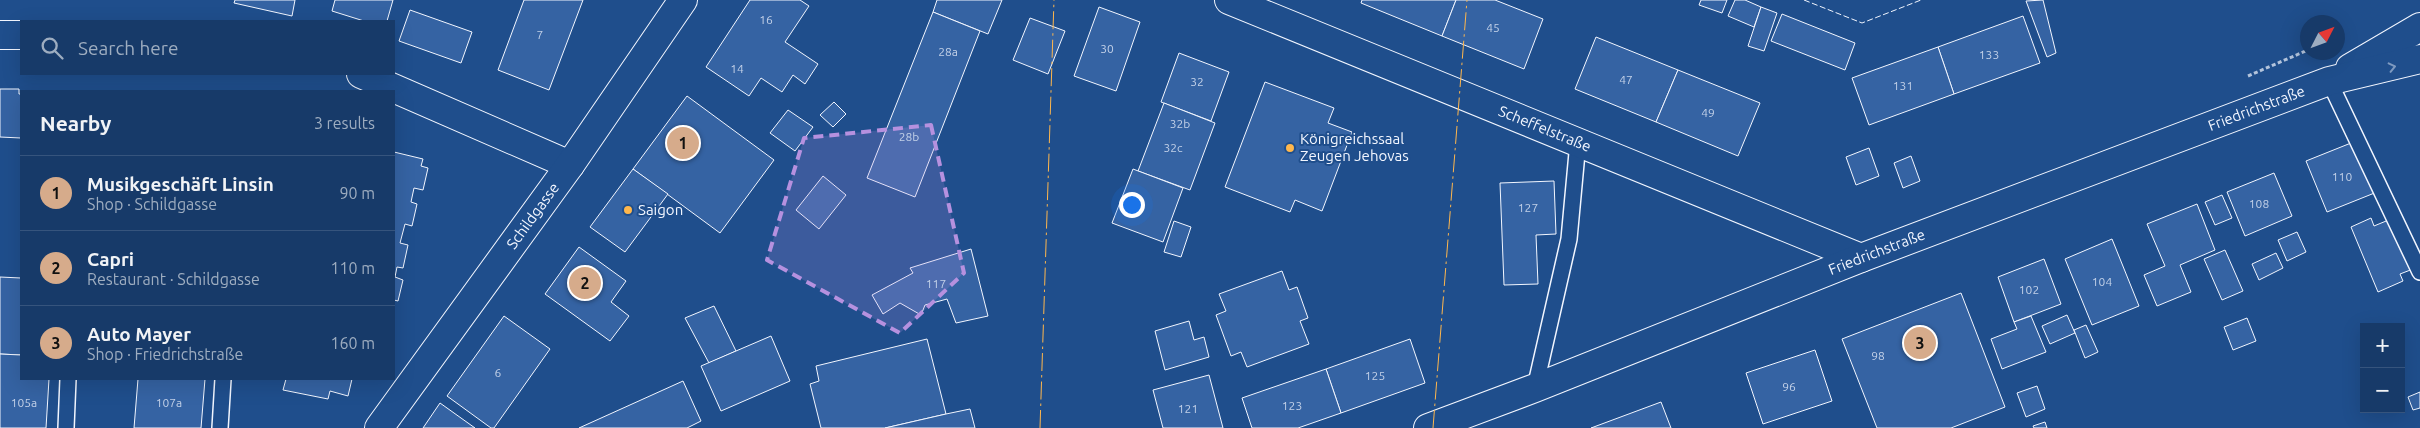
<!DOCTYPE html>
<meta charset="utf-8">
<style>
:root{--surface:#173a69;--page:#244571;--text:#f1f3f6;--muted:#9eadc0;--line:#36547d;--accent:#d6ab8b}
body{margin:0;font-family:Ubuntu,sans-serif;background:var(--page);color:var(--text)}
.controls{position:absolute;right:15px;bottom:15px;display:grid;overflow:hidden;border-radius:0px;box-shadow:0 5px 20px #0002}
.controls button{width:45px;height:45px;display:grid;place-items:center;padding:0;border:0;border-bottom:1px solid var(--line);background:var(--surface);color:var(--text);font:25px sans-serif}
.compass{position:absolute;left:2300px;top:15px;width:45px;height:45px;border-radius:50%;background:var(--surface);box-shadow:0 5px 20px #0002;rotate:48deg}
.you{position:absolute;left:1131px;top:204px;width:18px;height:18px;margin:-12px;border:4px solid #fff;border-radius:50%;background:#1a73e8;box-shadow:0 0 0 8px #1a73e833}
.badge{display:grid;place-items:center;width:32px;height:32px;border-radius:50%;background:var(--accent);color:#111;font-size:16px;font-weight:700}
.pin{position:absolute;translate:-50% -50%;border:2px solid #fff;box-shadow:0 1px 5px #0006}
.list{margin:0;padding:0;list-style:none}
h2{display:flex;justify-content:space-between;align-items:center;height:65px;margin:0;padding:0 20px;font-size:21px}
h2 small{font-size:16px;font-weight:400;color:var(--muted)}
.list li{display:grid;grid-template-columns:32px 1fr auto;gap:15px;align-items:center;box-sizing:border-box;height:75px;padding:0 20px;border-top:1px solid var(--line)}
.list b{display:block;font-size:19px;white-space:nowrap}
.list p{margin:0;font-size:16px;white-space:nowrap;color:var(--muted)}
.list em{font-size:16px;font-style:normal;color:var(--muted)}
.icon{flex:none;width:28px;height:28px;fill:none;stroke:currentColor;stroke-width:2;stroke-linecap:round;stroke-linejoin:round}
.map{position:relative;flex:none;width:2420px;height:428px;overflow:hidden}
.search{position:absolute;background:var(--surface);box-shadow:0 5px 20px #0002;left:20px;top:20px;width:375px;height:55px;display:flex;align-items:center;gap:12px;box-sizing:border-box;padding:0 18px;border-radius:0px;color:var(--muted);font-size:19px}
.panel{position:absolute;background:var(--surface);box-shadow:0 5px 20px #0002;left:20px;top:90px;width:375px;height:290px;border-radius:0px}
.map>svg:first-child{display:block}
</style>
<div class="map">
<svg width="2420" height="428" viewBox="0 0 2420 428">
<rect width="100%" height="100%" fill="#1f4e8c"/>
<g fill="#3563a3" stroke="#f2f6ff">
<polygon points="235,0 295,0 292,16 234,3"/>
<polygon points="335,0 393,0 387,21 364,21 332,11"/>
<polygon points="524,0 583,0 549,90 498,70"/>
<polygon points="750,0 800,0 809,6 785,42 818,64 805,84 793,75 782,92 761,78 749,96 706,67"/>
<polygon points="937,0 1002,0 988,34 933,12"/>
<polygon points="1362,0 1456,0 1442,36 1361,3"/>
<polygon points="1456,0 1495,0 1543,19 1524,69 1442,36"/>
<polygon points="1701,0 1727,0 1722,13 1699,5"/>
<polygon points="1735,0 1745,0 1761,7 1754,27 1728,16"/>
<polygon points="2043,0 2056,53 2047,57 2026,1"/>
<polygon points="1099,7 1140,22 1116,91 1074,76"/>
<polygon points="1761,7 1777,13 1764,51 1748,46"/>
<polygon points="410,10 472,32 461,63 399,41"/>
<polygon points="933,12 980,31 915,197 867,178"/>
<polygon points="1782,14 1855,43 1845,70 1771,41"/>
<polygon points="2023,16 2040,63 1954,94 1938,47"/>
<polygon points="1030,18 1065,31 1048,74 1013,60"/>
<polygon points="1596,37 1678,70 1656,122 1575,89"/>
<polygon points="1938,47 1954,94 1869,125 1852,78"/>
<polygon points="1179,53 1229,72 1211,121 1161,102"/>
<polygon points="1678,70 1760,103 1738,156 1656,122"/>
<polygon points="1265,82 1334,108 1328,123 1352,132 1322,211 1295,200 1290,212 1225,187"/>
<polygon points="0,89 19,89 19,94 21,94 21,138 0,137"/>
<polygon points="687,96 774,160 720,233 633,169"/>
<polygon points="834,102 846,114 833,127 820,115"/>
<polygon points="1164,103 1215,123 1190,190 1138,171"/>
<polygon points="788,110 813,127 795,151 770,133"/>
<polygon points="2356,141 2377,192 2327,212 2306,161"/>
<polygon points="1869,148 1879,176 1856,185 1846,157"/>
<polygon points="394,152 423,159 421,166 428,168 423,190 414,188 411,202 417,204 412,226 405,224 400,243 408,245 403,268 397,267 395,277 403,280 398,301 394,300"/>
<polygon points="1911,156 1920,181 1903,188 1894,163"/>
<polygon points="633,169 668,194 625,252 590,227"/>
<polygon points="1133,169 1183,188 1163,242 1112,223"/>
<polygon points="2274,173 2292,216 2245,236 2227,192"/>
<polygon points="823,176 846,195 819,229 796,210"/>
<polygon points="1554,181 1556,234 1536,235 1538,284 1504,285 1500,183"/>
<polygon points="2222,195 2232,218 2215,225 2205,202"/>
<polygon points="2197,204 2215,250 2180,265 2191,292 2157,306 2144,275 2165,266 2147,224"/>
<polygon points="2371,218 2374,226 2391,219 2413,269 2400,274 2403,281 2378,292 2351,227"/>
<polygon points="1174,221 1191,227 1181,257 1164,252"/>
<polygon points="2297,232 2306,252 2287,261 2278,240"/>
<polygon points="2112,239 2139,306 2092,325 2065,259"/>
<polygon points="579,247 626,281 611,302 629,316 610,341 545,294"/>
<polygon points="971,249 988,316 956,323 947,299 925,305 921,315 900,303 883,314 872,295 913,273 910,268"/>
<polygon points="2225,250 2243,291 2222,300 2204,259"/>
<polygon points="2276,253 2283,268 2259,280 2252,264"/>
<polygon points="2044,259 2061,304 2014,322 1998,277"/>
<polygon points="1282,271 1289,290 1297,287 1308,318 1300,321 1309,344 1247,367 1241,352 1231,356 1216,315 1226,311 1219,294"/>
<polygon points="0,277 21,278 21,355 0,354"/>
<polygon points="1961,293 2005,407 1951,428 1877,428 1842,339"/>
<polygon points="714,306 736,351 709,363 685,318"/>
<polygon points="2067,315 2075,333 2050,344 2042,326"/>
<polygon points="504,316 550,349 494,428 491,428 447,396"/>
<polygon points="2031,316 2046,352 2002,369 1991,339 2017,329 2014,322"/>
<polygon points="2247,318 2256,341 2233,350 2224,327"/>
<polygon points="1189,321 1194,340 1204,337 1209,357 1165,370 1155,331"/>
<polygon points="2086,325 2098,352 2085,358 2074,330"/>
<polygon points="771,336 790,381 721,411 701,366"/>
<polygon points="927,339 946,414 885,428 821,428 810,384 819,381 816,366"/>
<polygon points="1410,339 1425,383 1341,413 1326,369"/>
<polygon points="1815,350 1832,401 1763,424 1746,373"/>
<polygon points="0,354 21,355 21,379 49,379 46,428 0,428"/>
<polygon points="1326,369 1341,413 1298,428 1252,428 1242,398"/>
<polygon points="1209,375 1223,428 1163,428 1153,390"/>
<polygon points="138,379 205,379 201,428 134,428"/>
<polygon points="286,379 352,379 348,396 330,391 328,399 283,390"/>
<polygon points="683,381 701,421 687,428 579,428"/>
<polygon points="2037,386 2045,409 2026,417 2017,393"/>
<polygon points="2420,392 2420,408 2413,410 2408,397"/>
<polygon points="1661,402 1671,428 1591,428"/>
<polygon points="440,403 475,428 423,428"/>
<polygon points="970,409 975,428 885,428 946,414"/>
<polygon points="2045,422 2047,428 2034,428 2033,426"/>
</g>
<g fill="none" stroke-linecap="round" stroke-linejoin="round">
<defs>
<g id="lane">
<polyline points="2329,81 2420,272"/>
<polyline points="1535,388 1569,239 1578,142"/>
<polyline points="66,428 68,379"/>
<polyline points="220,428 223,379"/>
</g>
<g id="street">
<path id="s1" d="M1229 0 1861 258"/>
<polyline points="0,35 21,35"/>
<polyline points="361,74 570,165"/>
</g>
<g id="secondary">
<path id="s2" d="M379 428 570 165 683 0"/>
</g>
<g id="primary">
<polyline points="2350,68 2420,27"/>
<path id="s3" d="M1428 428 1535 388 1861 258 2329 81 2420 59"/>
</g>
</defs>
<use href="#lane" stroke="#f2f6ff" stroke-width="18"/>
<use href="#street" stroke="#f2f6ff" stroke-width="30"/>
<use href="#secondary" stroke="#f2f6ff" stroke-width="30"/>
<use href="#primary" stroke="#f2f6ff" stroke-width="30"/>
<polyline stroke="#b3c4dc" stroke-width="3" stroke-dasharray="4 2.5" stroke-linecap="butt" points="2248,76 2308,50"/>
<use href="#lane" stroke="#1f4e8c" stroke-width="15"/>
<use href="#street" stroke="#1f4e8c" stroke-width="28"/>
<use href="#secondary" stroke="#1f4e8c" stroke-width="28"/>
<use href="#primary" stroke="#1f4e8c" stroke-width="28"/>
<polyline stroke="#f2f6ff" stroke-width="1" stroke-dasharray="6 2.5" stroke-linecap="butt" points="1804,0 1862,23 1921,0"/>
<g stroke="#ffb74d" stroke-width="1" stroke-dasharray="18 4 2.5 4" stroke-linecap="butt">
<polyline points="1040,428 1054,0"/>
<polyline points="1433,428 1467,0"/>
</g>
</g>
<defs><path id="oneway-chevron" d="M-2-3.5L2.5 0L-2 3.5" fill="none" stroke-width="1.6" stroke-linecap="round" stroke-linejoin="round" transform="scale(1.25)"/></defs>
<use stroke="#7e9ac0" href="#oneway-chevron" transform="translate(2392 67) rotate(-13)"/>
<path fill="#b691df" fill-opacity="0.2" stroke="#b691df" stroke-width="4" stroke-dasharray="10 6" stroke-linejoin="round" d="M931 125 964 273 900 333 767 260 804 138Z"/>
<g fill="#ffb74d" stroke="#1f4e8c" stroke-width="2">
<circle cx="1290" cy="148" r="5"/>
<circle cx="628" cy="210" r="5"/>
</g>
<g text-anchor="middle" stroke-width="4" stroke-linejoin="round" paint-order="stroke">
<g font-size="12" fill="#c3d1e8">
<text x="766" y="24">16</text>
<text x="1493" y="32">45</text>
<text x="540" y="39">7</text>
<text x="1107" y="53">30</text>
<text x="948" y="56">28a</text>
<text x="1989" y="59">133</text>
<text x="737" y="73">14</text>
<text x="1626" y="84">47</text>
<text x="1197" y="86">32</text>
<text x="1903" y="90">131</text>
<text x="1708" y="117">49</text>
<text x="1180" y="128">32b</text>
<text x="909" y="141">28b</text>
<text x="1173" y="152">32c</text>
<text x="2342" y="181">110</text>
<text x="2259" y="208">108</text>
<text x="1528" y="212">127</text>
<text x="2102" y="286">104</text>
<text x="936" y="288">117</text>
<text x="2029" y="294">102</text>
<text x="1878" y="360">98</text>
<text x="498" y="377">6</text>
<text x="1375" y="380">125</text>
<text x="1789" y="391">96</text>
<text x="24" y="407">105a</text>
<text x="169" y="407">107a</text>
<text x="1292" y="410">123</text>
<text x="1188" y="413">121</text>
</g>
<g font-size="15" fill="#f2f6ff" stroke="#1f4e8c">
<text dy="5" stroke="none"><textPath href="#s3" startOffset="888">Friedrichstraße</textPath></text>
<text dy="5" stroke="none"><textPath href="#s1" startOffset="341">Scheffelstraße</textPath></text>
<text dy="5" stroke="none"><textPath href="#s2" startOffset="262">Schildgasse</textPath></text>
<text dy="5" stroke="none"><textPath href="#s3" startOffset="482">Friedrichstraße</textPath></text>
</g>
<g font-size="15" fill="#f2f6ff" stroke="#1f4e8c" text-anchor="start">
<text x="1300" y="144">Königreichssaal<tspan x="1300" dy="17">Zeugen Jehovas</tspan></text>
<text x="638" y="215">Saigon</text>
</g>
</g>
</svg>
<div class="controls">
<button>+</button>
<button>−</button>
</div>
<svg class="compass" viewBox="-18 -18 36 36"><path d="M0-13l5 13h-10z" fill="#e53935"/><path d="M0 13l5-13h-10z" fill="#9eadc0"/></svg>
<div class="you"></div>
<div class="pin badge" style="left:683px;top:143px">1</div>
<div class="pin badge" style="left:585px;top:283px">2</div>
<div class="pin badge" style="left:1920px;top:343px">3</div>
<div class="search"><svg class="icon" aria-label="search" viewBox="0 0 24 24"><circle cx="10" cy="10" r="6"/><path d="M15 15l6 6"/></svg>Search here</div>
<section class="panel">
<h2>Nearby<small>3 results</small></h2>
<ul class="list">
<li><span class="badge">1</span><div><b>Musikgeschäft Linsin</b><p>Shop · Schildgasse</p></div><em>90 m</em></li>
<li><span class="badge">2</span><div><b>Capri</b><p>Restaurant · Schildgasse</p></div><em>110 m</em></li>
<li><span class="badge">3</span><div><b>Auto Mayer</b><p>Shop · Friedrichstraße</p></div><em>160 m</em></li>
</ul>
</section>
</div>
